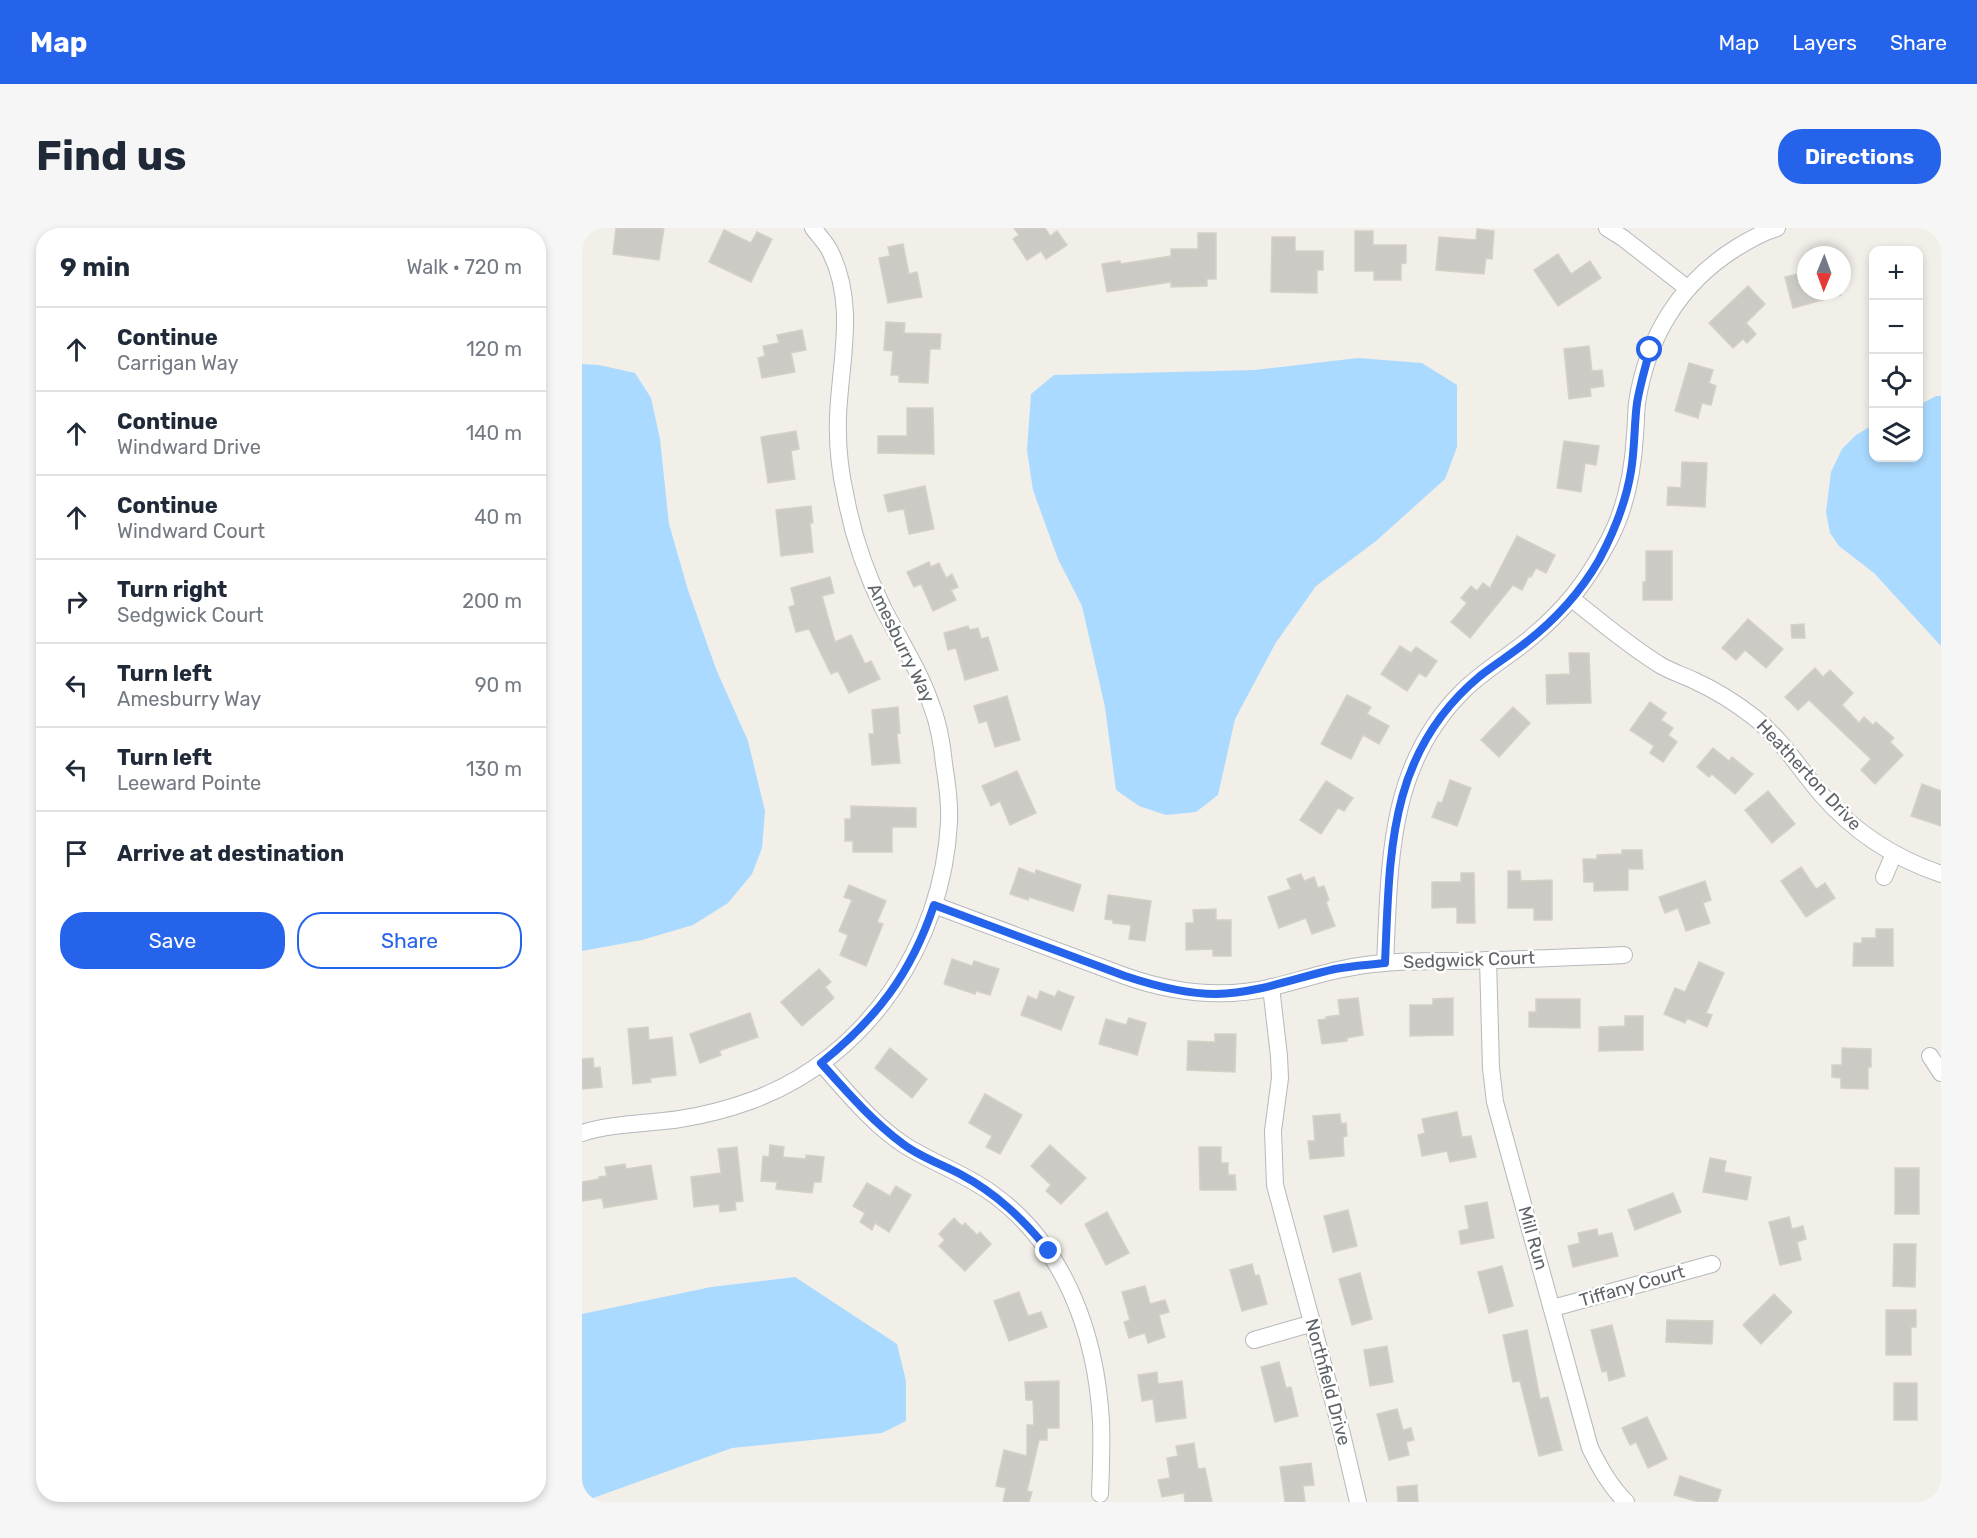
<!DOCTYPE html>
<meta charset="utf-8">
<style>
:root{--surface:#fff;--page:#f6f6f7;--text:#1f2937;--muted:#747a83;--line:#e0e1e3;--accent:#2563eb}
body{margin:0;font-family:Rubik,sans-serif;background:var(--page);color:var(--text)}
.controls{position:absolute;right:18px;top:18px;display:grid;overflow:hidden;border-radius:12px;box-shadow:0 3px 9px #0003}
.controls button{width:54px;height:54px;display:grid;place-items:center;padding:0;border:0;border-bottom:2px solid var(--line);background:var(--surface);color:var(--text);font:30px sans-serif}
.compass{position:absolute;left:1215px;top:18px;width:54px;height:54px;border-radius:50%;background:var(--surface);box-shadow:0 3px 9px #0003;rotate:181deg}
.stop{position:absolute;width:18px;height:18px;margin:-14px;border:4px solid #2563eb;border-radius:50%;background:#fff}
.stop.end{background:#2563eb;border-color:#fff;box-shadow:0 2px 6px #0008}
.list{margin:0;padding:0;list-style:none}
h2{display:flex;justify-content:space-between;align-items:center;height:78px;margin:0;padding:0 24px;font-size:26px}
h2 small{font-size:20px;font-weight:400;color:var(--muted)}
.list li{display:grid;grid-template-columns:39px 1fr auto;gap:18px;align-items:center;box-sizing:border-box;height:84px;padding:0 24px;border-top:2px solid var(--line)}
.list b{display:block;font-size:22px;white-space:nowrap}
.list p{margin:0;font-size:20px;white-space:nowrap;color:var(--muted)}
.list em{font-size:20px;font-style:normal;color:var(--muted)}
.actions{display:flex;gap:12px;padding:18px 24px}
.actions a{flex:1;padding:14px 0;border:2px solid var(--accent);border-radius:24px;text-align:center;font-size:21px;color:var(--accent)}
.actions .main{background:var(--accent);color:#fff}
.icon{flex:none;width:33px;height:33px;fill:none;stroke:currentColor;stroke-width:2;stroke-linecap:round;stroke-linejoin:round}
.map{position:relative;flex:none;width:1359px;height:1274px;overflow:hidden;border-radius:24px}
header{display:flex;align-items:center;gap:36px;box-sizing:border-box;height:84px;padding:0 30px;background:var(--accent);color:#fff}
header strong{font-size:28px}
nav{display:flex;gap:33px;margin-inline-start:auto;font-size:21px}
.intro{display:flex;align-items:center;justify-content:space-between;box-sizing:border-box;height:144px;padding:0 36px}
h1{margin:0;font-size:42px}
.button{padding:15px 27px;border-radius:24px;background:var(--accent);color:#fff;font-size:21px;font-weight:700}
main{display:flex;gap:36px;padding:0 36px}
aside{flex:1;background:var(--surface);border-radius:24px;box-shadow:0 3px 9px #0003}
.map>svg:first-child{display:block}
</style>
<header>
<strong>Map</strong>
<nav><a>Map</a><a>Layers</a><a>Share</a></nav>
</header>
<div class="intro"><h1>Find us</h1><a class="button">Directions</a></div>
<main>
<aside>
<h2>9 min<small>Walk · 720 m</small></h2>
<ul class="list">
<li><svg class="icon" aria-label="ahead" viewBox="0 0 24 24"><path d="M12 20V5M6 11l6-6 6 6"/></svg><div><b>Continue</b><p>Carrigan Way</p></div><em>120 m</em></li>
<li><svg class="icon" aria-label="ahead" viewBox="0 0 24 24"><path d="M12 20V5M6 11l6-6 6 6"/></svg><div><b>Continue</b><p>Windward Drive</p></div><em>140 m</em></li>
<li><svg class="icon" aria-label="ahead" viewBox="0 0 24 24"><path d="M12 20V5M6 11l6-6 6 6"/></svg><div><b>Continue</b><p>Windward Court</p></div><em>40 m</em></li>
<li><svg class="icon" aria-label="right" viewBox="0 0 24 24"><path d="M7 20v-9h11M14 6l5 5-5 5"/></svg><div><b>Turn right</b><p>Sedgwick Court</p></div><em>200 m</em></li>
<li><svg class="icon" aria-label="left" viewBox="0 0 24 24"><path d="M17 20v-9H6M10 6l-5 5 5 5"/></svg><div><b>Turn left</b><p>Amesburry Way</p></div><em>90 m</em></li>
<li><svg class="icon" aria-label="left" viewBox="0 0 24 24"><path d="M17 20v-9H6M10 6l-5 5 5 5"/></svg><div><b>Turn left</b><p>Leeward Pointe</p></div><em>130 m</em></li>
<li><svg class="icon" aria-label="arrive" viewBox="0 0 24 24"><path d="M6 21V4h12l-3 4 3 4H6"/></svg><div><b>Arrive at destination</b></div></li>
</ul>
<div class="actions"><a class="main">Save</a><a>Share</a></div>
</aside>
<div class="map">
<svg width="1359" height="1274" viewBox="0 0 1359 1274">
<rect width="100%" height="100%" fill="#f1efe8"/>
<g fill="#aadaff">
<polygon points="776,130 840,135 875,157 875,219 863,251 794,313 734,358 693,416 653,491 636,567 614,584 584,587 557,578 534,562 523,479 500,378 476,331 451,262 445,222 449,166 472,147 673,142"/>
<polygon points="0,136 17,137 53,145 69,170 78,211 87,296 106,362 134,441 166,513 183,583 180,620 170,646 146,675 111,697 60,712 0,723"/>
<polygon points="1354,168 1359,168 1359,418 1292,345 1257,318 1248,305 1244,284 1249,244 1260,221 1274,207 1291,197 1292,230 1336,230 1337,177"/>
<polygon points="213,1049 315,1116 324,1153 324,1193 300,1205 150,1220 0,1274 0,1086 129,1059"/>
</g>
<g fill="#cccac5" stroke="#d6d1c6" stroke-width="1.5">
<polygon points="34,0 82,0 77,32 31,26"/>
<polygon points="432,0 463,0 468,8 475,3 485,17 464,31 459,23 445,32 431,11 437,7"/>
<polygon points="895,1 912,3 910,31 904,30 902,46 854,42 857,9 894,12"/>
<polygon points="142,2 169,15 175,4 190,11 169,54 127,34"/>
<polygon points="773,3 791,3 791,17 824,17 824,35 819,36 819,52 792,52 792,43 773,43"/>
<polygon points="616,5 634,5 634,51 625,51 625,58 589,59 589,54 525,64 520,36 538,33 538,36 589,28 589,21 616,21"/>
<polygon points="690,9 713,9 713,23 741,23 741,42 735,42 735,65 689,64"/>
<polygon points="321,16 327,46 335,44 340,69 306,75 297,30 308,28 306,19"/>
<polygon points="976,26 989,46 1008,33 1019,50 976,78 952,42"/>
<polygon points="1224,44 1224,63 1258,63 1259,67 1211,80 1203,49"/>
<polygon points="1166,58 1183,76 1164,95 1174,106 1165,115 1161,111 1151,120 1127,95"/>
<polygon points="304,94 323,95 322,105 359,106 358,121 348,121 346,155 317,154 317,147 309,147 311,123 302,122"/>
<polygon points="220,102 224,122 209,125 213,144 180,150 176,130 183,128 181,118 197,115 195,107"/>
<polygon points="1007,118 1010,143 1020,142 1022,158 1008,160 1009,168 987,171 982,121"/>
<polygon points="1107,135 1131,142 1127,155 1134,158 1129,177 1120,175 1116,190 1093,183"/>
<polygon points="325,180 351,180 352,226 296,225 296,208 325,208"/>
<polygon points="214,203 217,221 209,223 213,251 186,255 179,209"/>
<polygon points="982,213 1017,218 1014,237 1003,235 999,264 975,260"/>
<polygon points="1100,234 1125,235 1123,279 1085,277 1086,259 1099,260"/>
<polygon points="343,258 352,301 327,306 322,281 306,284 302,267"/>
<polygon points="229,278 231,295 228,295 231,324 199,328 194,282"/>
<polygon points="935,308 973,327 964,345 954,340 949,349 947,348 940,362 931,357 888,410 869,394 885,375 879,370 889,358 895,363 901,355 908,360"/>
<polygon points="1064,323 1090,323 1090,372 1061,372 1061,354 1064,354"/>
<polygon points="347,334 349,339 357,335 364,350 370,346 376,359 369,362 374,372 351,383 339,356 332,359 325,344"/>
<polygon points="248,349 252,365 240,368 253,414 269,407 283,436 289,433 298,451 267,465 256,443 249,446 227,401 214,404 207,379 213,377 209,360"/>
<polygon points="1166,391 1201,421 1184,440 1163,422 1154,432 1140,420"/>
<polygon points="1222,396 1223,410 1210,410 1209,397"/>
<polygon points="386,398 388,402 396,400 399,411 406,409 416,442 383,452 374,420 366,422 362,405"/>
<polygon points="818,418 829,425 834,419 855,433 844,449 837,445 825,463 799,446"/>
<polygon points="987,425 1007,425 1009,475 965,476 964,447 988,446"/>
<polygon points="1233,440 1241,449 1248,442 1271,465 1260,477 1277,495 1282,489 1291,497 1294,494 1312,510 1308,514 1321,527 1293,556 1279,542 1289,531 1227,472 1216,482 1203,469"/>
<polygon points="765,467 789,479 785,486 807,498 797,516 781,507 769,531 739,516"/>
<polygon points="425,468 438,512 413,519 405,493 397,495 392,478"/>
<polygon points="1068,474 1084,485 1079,492 1091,500 1086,507 1095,514 1081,534 1068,525 1072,518 1048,502"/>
<polygon points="316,479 318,505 315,506 318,535 290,537 287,506 292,506 290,482"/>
<polygon points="931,479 948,495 917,529 899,512"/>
<polygon points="1131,520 1147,533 1150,529 1171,546 1153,566 1130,546 1127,549 1115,539"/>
<polygon points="435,543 454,585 428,597 418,573 409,578 400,558"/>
<polygon points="868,552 889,560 875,598 850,589 856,574 860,575"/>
<polygon points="744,553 771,570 762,583 756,580 739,606 718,592"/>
<polygon points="1340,556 1359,563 1359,598 1329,588"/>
<polygon points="1186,563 1213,596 1190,615 1163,582"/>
<polygon points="269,578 334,580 334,599 310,599 310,624 271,624 271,613 263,613 263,591 269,591"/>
<polygon points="1040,622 1060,622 1061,641 1046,641 1046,662 1012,663 1012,654 1002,654 1001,631 1015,631 1015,627 1040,626"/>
<polygon points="1219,639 1234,661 1243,655 1253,670 1224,689 1199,653"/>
<polygon points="437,640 453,646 454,642 499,657 491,683 447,669 446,672 428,666"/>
<polygon points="926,643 938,643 939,653 970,652 970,692 952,692 952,680 926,680"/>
<polygon points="879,645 892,645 893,695 875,695 875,679 850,680 850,654 879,654"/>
<polygon points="719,646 722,653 732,649 736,660 742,658 747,672 744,674 753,698 730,706 724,690 697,700 686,669 709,661 705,651"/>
<polygon points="1123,653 1129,672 1121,675 1128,695 1104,703 1096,680 1083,685 1077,669"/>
<polygon points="267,657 304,673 295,694 301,696 284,738 258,727 266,707 257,703 270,672 262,669"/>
<polygon points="526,667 569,673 563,713 547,711 549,697 531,695 531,692 523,691"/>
<polygon points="634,681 634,692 649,692 649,728 631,728 631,721 604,722 604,695 612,695 611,682"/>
<polygon points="1294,701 1311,701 1311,738 1271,738 1272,715 1280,715 1280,710 1294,710"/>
<polygon points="370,731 390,738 392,733 417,741 408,767 394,763 393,766 362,756"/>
<polygon points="1117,734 1142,745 1124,785 1130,787 1125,799 1105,790 1103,795 1082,786 1093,760 1103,764"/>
<polygon points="237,741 249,754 243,759 252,770 220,798 199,774"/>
<polygon points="458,763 473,769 476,763 492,769 479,802 439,787 446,768 455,772"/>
<polygon points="776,770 781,807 765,810 765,813 740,816 736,792 744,791 744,789 758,787 756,772"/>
<polygon points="871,770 871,807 828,808 828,777 851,777 851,771"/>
<polygon points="954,771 998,771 998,800 947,799 947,784 954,784"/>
<polygon points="168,785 176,809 137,823 139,827 118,835 108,806"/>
<polygon points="1043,788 1061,788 1061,822 1017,823 1017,799 1043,798"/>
<polygon points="547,790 564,795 555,827 517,816 524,791 544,797"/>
<polygon points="66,799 67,812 90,809 94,847 68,850 69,854 51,856 46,801"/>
<polygon points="633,806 654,806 653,844 605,842 606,813 633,814"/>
<polygon points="308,820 345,851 330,870 293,840"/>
<polygon points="1260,820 1289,821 1289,839 1286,839 1286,861 1259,860 1259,850 1250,849 1250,837 1260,837"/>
<polygon points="11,830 12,840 18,839 20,859 0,861 0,831"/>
<polygon points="403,866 440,887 418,926 404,919 410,908 387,895"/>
<polygon points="875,884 880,909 889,908 894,929 868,934 865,923 840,928 836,907 843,905 840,891"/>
<polygon points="758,886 759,896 764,895 765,908 761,909 762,928 728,931 726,913 733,913 731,888"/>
<polygon points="188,917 202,919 201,929 224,931 224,927 242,929 239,954 232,954 230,965 194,961 195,954 179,953 181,928 187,929"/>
<polygon points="468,917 504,950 479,976 464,963 469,957 449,938"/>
<polygon points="155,919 161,973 153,974 154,982 138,984 137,976 112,979 109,949 139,945 136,921"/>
<polygon points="617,919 639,919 639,935 646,935 646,947 653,947 654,962 618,962"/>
<polygon points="1128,930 1144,933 1142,944 1169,949 1165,972 1121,964"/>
<polygon points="43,936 44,941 69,937 75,971 22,980 20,970 0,973 0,954 17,951 17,949 25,948 23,939"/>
<rect x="1313" y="940" width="24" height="46"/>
<polygon points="285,955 308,968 314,958 329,967 307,1004 293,995 290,1002 278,994 283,985 271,978"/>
<polygon points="1091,965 1099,984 1053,1002 1046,982"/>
<polygon points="905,974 912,1010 879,1016 877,1003 887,1001 883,978"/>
<polygon points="766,982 775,1018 751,1024 742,988"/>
<polygon points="525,984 547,1025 524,1037 503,996"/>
<polygon points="1207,989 1210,1001 1221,998 1224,1011 1215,1014 1219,1032 1198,1037 1187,994"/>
<polygon points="372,990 380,998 383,995 395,1007 398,1004 409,1016 383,1043 357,1018 363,1012 357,1006"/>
<polygon points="1015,1001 1016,1008 1030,1005 1036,1028 991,1039 986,1018 998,1015 996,1005"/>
<polygon points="1312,1016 1334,1016 1333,1059 1311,1058"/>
<polygon points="670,1036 673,1048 677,1047 685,1076 660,1083 648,1042"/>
<polygon points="920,1038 931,1078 907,1085 896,1044"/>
<polygon points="778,1045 790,1091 770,1097 757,1051"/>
<polygon points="563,1058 568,1076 583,1072 587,1084 577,1087 583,1109 566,1115 563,1105 547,1110 542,1094 548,1092 540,1064"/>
<polygon points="437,1064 446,1088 459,1084 465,1099 427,1113 412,1073"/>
<polygon points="1192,1066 1210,1084 1179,1116 1161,1097"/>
<polygon points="1304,1082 1334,1082 1334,1099 1329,1099 1329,1127 1304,1127"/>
<polygon points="1085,1092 1131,1093 1130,1116 1084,1114"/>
<polygon points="1030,1097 1043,1148 1027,1153 1025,1143 1020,1144 1009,1102"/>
<polygon points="945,1102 958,1171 966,1169 980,1222 957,1228 938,1153 931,1154 921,1107"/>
<polygon points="805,1118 811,1154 788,1158 782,1122"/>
<polygon points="697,1134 704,1160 709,1159 716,1188 693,1194 679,1139"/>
<polygon points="575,1144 576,1156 600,1153 604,1190 574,1194 571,1171 560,1173 556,1147"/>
<polygon points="477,1153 477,1200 465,1200 465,1212 457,1212 445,1263 450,1264 447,1274 421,1274 424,1260 414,1258 422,1222 445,1228 445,1197 452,1197 451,1172 444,1172 443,1154"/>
<rect x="1312" y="1155" width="23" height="37"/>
<polygon points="815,1181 821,1202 829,1200 832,1212 824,1214 827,1227 807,1232 795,1186"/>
<polygon points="1065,1189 1085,1231 1066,1240 1054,1214 1048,1217 1040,1200"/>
<polygon points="612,1215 616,1241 623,1240 630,1274 603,1274 602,1265 580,1269 576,1252 588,1250 585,1230 596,1228 594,1218"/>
<polygon points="729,1235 732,1257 721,1258 723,1274 703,1274 698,1239"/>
<polygon points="1098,1248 1139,1262 1135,1274 1117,1274 1092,1267"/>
<polygon points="835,1257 836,1274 816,1274 815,1259"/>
</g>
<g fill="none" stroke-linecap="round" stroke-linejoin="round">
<defs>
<g id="street">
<polyline points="1025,0 1041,10 1105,60"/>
<path d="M990 371C1019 394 1047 418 1078 437 1088 443 1100 447 1111 452 1133 462 1154 475 1173 490 1200 512 1217 540 1239 566 1271 603 1312 630 1359 646"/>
<polyline points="1302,649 1312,626"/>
<path d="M352 677 543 748C591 765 641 771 691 759 730 749 761 738 802 735 836 732 871 734 906 732 952 731 997 729 1042 727"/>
<path d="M906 732 909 840 913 874 1008 1220C1018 1240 1028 1258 1044 1274"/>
<path d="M803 735C808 636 805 538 881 463 900 444 924 430 945 413 983 382 1004 355 1027 312 1044 280 1051 242 1053 207 1054 196 1054 185 1055 175 1065 109 1098 55 1154 20 1167 12 1181 4 1195 0"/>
<polyline points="689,759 697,828 698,850 691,903 693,957 760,1206 776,1274"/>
<polyline points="1348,828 1359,845"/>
<path d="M239 835C265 864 291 897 324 918 351 935 381 945 408 964 482 1016 514 1105 519 1193 520 1217 519 1242 518 1266"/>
<path d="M0 905C32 895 65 896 98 891 123 887 147 881 171 872 286 829 361 715 367 594 368 574 365 554 362 536 360 516 357 497 350 479 338 443 318 413 301 380 284 345 271 308 264 270 258 244 255 216 256 189 258 133 275 77 248 23 244 15 237 8 231 0"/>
<polyline points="971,1080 1130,1036"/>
<polyline points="672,1112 731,1095"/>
</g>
</defs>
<use href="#street" stroke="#b5b8bc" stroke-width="18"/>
<use href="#street" stroke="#fff" stroke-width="16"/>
</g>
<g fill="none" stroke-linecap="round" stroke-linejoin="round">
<path stroke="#2563eb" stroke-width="8" d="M467 1023C441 991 414 965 378 946 359 936 338 929 321 916 290 893 265 864 239 835 295 790 329 746 352 677L543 748C573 758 603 766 634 766 676 765 713 750 753 741 769 738 786 737 803 735 808 626 805 525 898 448 912 437 928 427 942 416 972 393 998 365 1017 332 1032 304 1044 274 1049 243 1053 220 1052 197 1055 175 1058 157 1063 140 1068 122"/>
</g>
<g text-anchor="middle" stroke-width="5" stroke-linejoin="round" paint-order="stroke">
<g font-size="18" fill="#5f6368" stroke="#fff">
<text transform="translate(319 415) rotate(64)" y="6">Amesburry Way</text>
<text transform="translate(1227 547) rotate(47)" y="6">Heatherton Drive</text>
<text transform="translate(887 732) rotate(-2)" y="6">Sedgwick Court</text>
<text transform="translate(951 1010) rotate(74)" y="6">Mill Run</text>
<text transform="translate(1050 1058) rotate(-16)" y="6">Tiffany Court</text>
<text transform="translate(746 1154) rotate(75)" y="6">Northfield Drive</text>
</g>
</g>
</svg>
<div class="controls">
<button>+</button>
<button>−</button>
<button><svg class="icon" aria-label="locate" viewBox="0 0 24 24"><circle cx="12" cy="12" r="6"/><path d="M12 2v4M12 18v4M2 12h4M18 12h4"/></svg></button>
<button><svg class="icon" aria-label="layers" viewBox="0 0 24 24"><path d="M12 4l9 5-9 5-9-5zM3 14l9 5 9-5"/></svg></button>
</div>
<svg class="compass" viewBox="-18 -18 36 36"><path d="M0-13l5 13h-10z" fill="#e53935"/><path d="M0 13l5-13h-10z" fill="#747a83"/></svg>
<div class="stop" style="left:1068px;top:122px"></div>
<div class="stop end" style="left:467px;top:1023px"></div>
</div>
</main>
